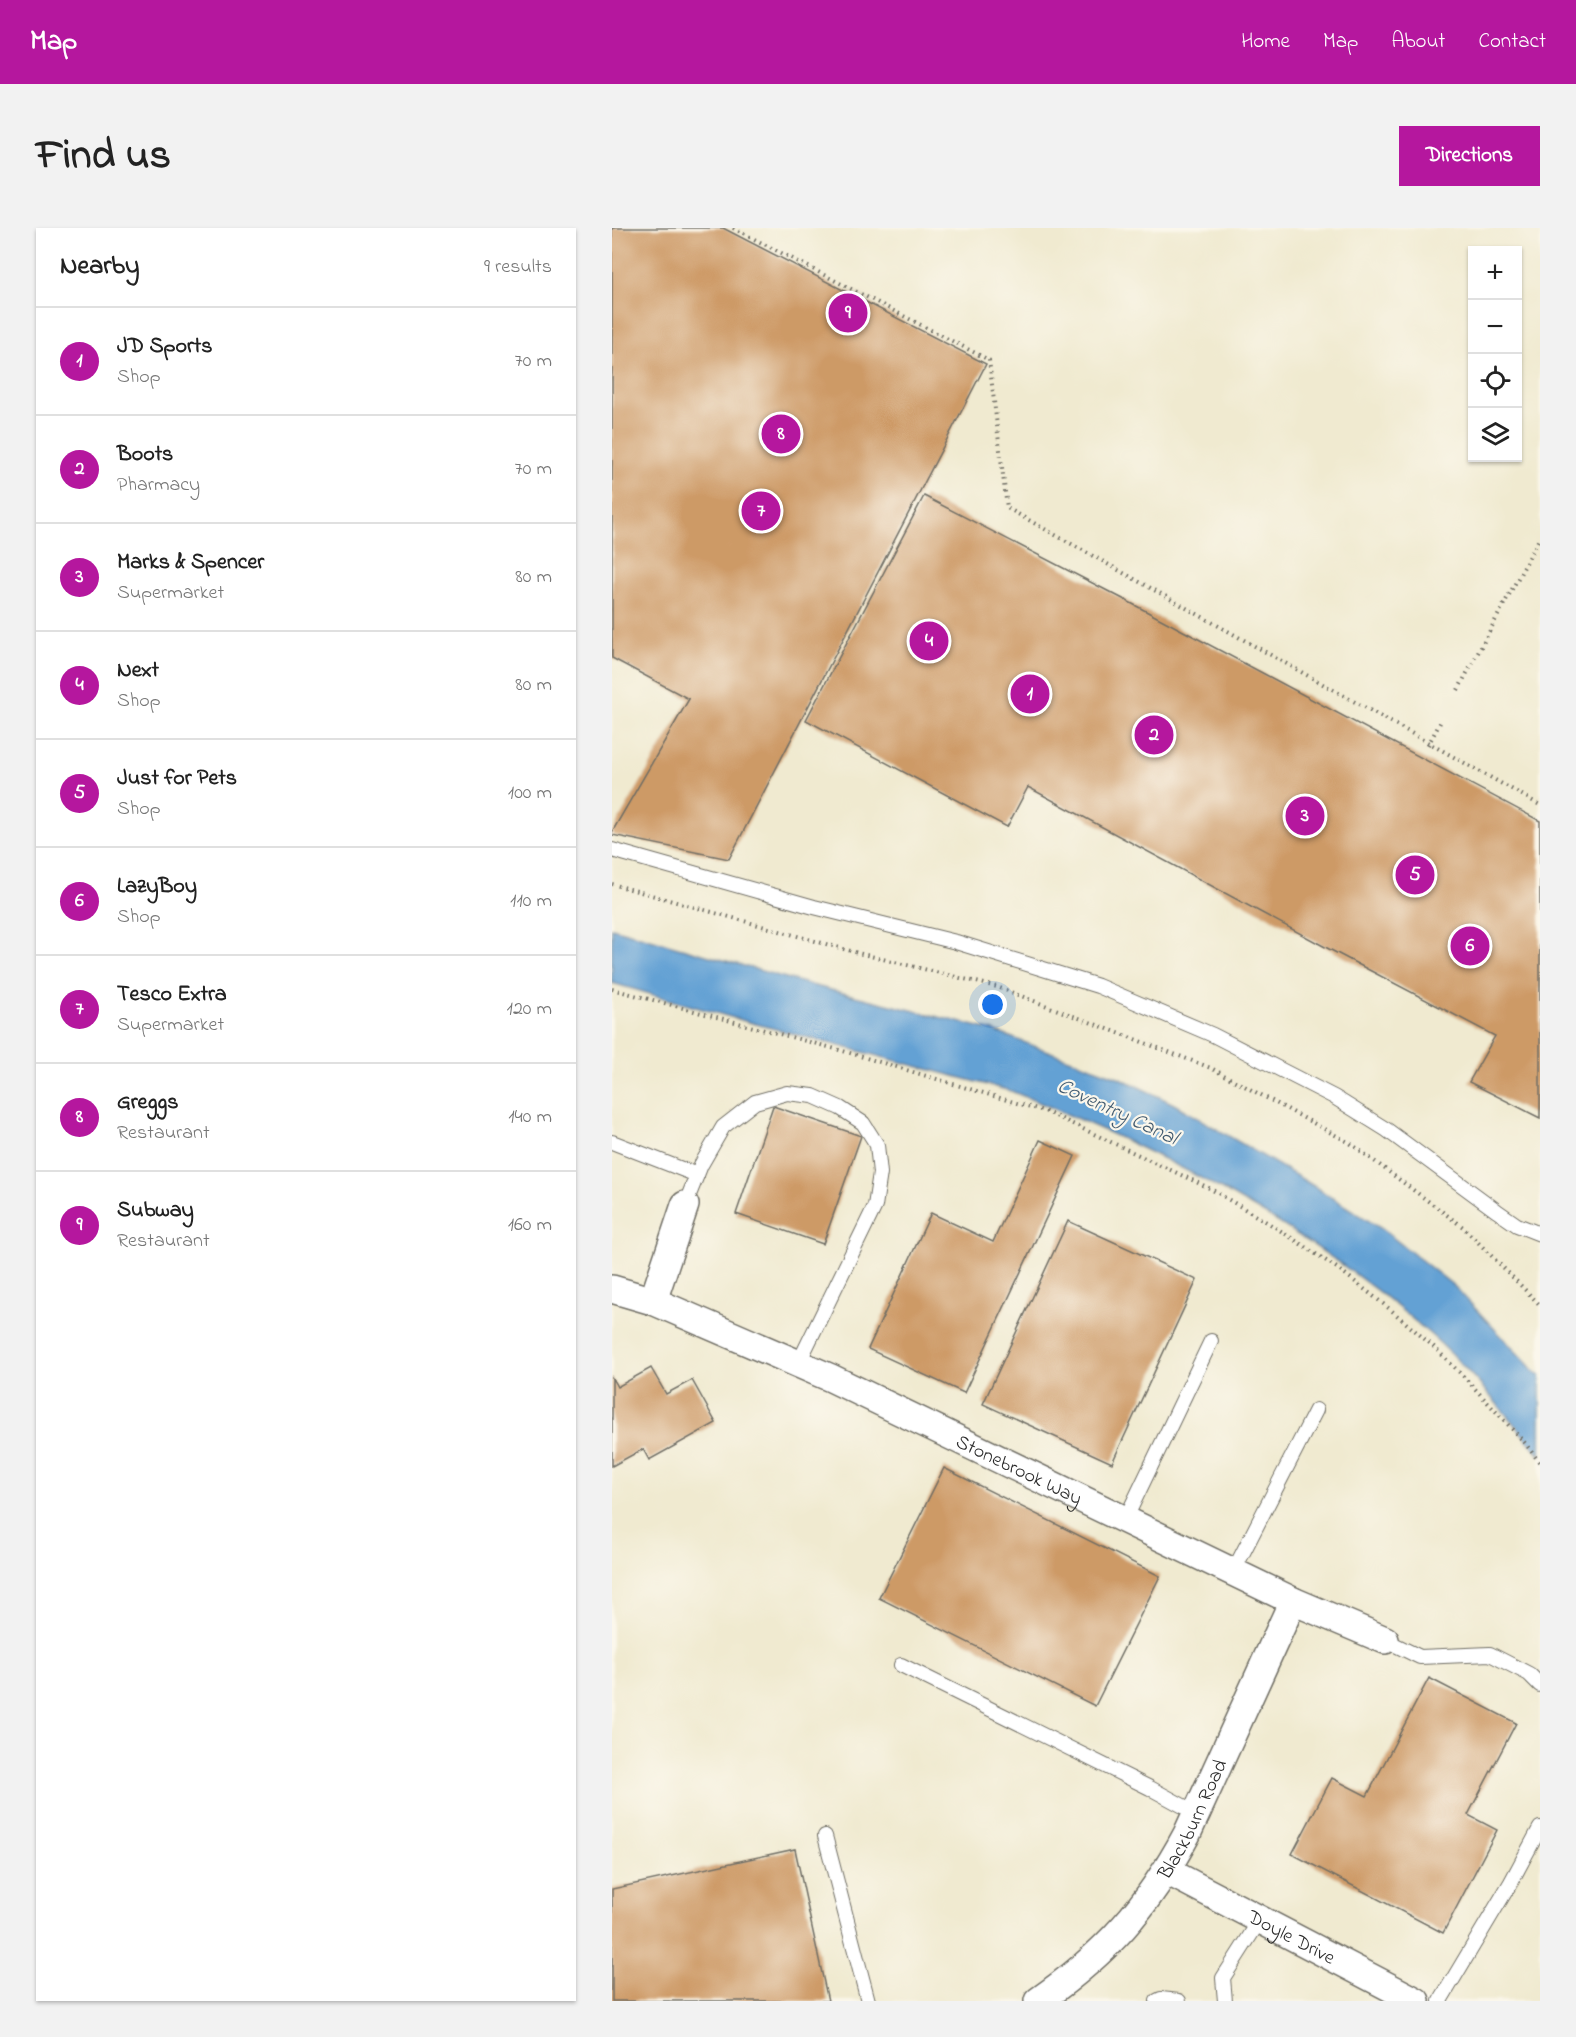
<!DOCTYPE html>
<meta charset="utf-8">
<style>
:root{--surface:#fff;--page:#f2f2f2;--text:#222;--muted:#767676;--line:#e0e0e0;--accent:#b5179e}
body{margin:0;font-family:"Indie Flower",sans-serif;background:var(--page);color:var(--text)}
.controls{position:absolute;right:18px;top:18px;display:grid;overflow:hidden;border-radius:0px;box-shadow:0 2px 4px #0004}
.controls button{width:54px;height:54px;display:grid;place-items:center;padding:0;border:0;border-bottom:2px solid var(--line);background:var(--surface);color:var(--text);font:30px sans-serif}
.you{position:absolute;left:381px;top:777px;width:21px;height:21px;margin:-15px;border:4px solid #fff;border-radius:50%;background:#1a73e8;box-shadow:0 0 0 9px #1a73e833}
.badge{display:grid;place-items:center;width:39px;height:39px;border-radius:50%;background:var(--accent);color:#fff;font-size:20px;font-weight:700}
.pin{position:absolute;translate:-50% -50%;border:3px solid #fff;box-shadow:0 2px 6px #0006}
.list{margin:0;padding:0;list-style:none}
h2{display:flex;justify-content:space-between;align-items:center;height:78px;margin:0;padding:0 24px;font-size:26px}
h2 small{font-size:20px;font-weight:400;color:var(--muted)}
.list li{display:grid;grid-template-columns:39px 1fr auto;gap:18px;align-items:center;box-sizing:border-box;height:108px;padding:0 24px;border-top:2px solid var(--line)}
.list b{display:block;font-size:22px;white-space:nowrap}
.list p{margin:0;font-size:20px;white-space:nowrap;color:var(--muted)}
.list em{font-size:20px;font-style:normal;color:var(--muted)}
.icon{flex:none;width:33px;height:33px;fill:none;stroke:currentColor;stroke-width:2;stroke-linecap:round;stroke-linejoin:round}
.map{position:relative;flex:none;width:928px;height:1773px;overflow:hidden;border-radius:0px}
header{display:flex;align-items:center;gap:36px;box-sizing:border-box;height:84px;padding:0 30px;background:var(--accent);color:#fff}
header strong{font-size:28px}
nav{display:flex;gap:33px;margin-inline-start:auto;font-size:21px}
.intro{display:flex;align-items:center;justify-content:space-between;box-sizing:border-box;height:144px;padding:0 36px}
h1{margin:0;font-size:42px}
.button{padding:15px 27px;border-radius:0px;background:var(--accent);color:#fff;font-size:21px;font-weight:700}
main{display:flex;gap:36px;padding:0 36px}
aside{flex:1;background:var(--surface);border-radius:0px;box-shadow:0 2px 4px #0004}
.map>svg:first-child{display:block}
</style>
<header>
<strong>Map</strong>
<nav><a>Home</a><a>Map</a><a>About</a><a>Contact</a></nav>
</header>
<div class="intro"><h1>Find us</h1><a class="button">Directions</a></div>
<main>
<aside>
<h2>Nearby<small>9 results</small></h2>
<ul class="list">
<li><span class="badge">1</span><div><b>JD Sports</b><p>Shop</p></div><em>70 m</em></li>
<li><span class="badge">2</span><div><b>Boots</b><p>Pharmacy</p></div><em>70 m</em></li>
<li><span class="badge">3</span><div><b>Marks &amp; Spencer</b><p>Supermarket</p></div><em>80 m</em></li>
<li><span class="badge">4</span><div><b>Next</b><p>Shop</p></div><em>80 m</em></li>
<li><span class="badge">5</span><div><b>Just for Pets</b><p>Shop</p></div><em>100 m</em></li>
<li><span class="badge">6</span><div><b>LazyBoy</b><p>Shop</p></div><em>110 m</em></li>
<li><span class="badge">7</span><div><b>Tesco Extra</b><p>Supermarket</p></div><em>120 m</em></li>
<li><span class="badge">8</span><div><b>Greggs</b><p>Restaurant</p></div><em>140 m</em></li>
<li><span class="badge">9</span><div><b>Subway</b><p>Restaurant</p></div><em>160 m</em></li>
</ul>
</aside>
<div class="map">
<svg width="928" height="1773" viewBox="0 0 928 1773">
<rect width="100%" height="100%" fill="#fbf7ec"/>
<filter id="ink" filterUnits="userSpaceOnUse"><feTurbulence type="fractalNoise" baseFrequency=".0167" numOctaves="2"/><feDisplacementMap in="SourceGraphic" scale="12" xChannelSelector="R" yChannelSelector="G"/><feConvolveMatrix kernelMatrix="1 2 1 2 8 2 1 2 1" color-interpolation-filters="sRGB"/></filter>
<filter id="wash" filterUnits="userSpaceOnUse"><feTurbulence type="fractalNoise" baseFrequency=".008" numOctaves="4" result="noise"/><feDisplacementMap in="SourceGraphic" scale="24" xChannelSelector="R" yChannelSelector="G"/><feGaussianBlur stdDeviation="1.35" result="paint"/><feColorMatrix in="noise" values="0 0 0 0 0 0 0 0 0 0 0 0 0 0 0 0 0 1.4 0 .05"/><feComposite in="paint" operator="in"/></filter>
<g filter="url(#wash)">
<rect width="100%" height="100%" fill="#f0ead0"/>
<path fill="#63a1d4" stroke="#476680" stroke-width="1.5" d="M0 700 195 756 379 802 506 849 562 876 695 954 770 1001 842 1058 928 1149V1227C893 1186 859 1142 818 1106 695 998 550 923 399 863L129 792 0 755Z"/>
<g id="blocks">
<g fill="#cd9a66">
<polygon points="0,0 111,0 374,136 117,631 0,607 0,604 77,471 0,430"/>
<polygon points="312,268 515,373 928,593 928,890 857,854 883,808 717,721 416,559 395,599 194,492"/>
<polygon points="161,878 249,908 211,1016 124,986"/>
<polygon points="428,912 463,928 352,1165 256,1121 319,985 381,1014"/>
<polygon points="456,993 585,1052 500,1235 371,1176"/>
<polygon points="39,1140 54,1166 80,1152 104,1195 37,1232 31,1221 0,1238 0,1150 5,1159"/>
<polygon points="332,1240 548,1348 483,1478 267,1370"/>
<polygon points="817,1450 904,1495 856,1587 885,1602 831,1705 680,1626 720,1550 755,1568"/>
<polygon points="183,1621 216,1773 0,1773 0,1661"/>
</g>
</g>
</g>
<g filter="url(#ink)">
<use href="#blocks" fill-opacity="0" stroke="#706e65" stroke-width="1.5"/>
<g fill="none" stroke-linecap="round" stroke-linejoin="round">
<defs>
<g id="service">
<polyline points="0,622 202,679 344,714 486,758 601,807 722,869 775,902 885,983 905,997 928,1006"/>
<polyline points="0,914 85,947"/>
<polyline points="73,977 89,937 111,899 143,874 175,865 201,868 228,880 251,895 265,917 268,945 263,978 186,1136"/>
<polyline points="513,1292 599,1113"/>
<polyline points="621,1344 704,1182"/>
<polyline points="773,1412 808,1429 878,1426 917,1446 928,1457"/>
<polyline points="289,1437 538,1560 584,1585"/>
<polyline points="213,1608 256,1773"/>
<polyline points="545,1773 549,1771 567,1773"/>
<polyline points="613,1773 611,1750 648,1692"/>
<polyline points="828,1773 899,1654 928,1600"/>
</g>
<g id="minor">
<path id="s1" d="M0 1061 41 1073 219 1150 681 1373 773 1412"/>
<polyline points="41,1073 73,977"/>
<path id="s2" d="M555 1643 804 1773"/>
<path id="s3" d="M426 1773C494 1726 536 1679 575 1606L681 1373"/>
</g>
</defs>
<use href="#service" stroke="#706e65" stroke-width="16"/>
<use href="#minor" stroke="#706e65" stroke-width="30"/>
<g stroke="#706e65" stroke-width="4" stroke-dasharray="1.5 4.5" stroke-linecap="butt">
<polyline points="121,0 377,132 395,280 928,577"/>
<polyline points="846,462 928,309"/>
<polyline points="816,517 829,493"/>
<polyline points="0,656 246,725 385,759 599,840 738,915 851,999 928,1077"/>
<polyline points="0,761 231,823 435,884 597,960 663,999 728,1042 779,1082 822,1119 854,1151 913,1215 928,1235"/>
</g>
<use href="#service" stroke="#fff" stroke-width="14"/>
<use href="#minor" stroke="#fff" stroke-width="27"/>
</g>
</g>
<g text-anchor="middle" stroke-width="4.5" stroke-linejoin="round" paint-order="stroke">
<g font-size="20" fill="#2b2b2b" stroke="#fbf7ec">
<text dy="7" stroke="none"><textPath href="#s1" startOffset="446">Stonebrook Way</textPath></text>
<text dy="7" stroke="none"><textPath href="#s3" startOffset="242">Blackburn Road</textPath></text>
<text dy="7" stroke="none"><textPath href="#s2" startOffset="141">Doyle Drive</textPath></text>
</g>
<g font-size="21" font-style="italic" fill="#415a6f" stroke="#fbf7ec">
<text transform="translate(506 883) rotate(25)" y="7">Coventry Canal</text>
</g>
</g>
</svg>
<div class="controls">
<button>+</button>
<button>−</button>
<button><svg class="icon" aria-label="locate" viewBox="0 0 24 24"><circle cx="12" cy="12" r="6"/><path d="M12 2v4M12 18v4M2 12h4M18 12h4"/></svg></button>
<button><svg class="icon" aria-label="layers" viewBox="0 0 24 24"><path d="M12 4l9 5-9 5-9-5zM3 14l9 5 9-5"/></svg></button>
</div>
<div class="you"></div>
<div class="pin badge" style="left:418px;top:466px">1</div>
<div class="pin badge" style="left:542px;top:507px">2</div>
<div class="pin badge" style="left:693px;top:588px">3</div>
<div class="pin badge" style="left:317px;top:413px">4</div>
<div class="pin badge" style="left:803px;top:647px">5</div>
<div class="pin badge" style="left:858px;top:718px">6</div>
<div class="pin badge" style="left:149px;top:283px">7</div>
<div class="pin badge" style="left:169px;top:206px">8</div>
<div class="pin badge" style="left:236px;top:85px">9</div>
</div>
</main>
